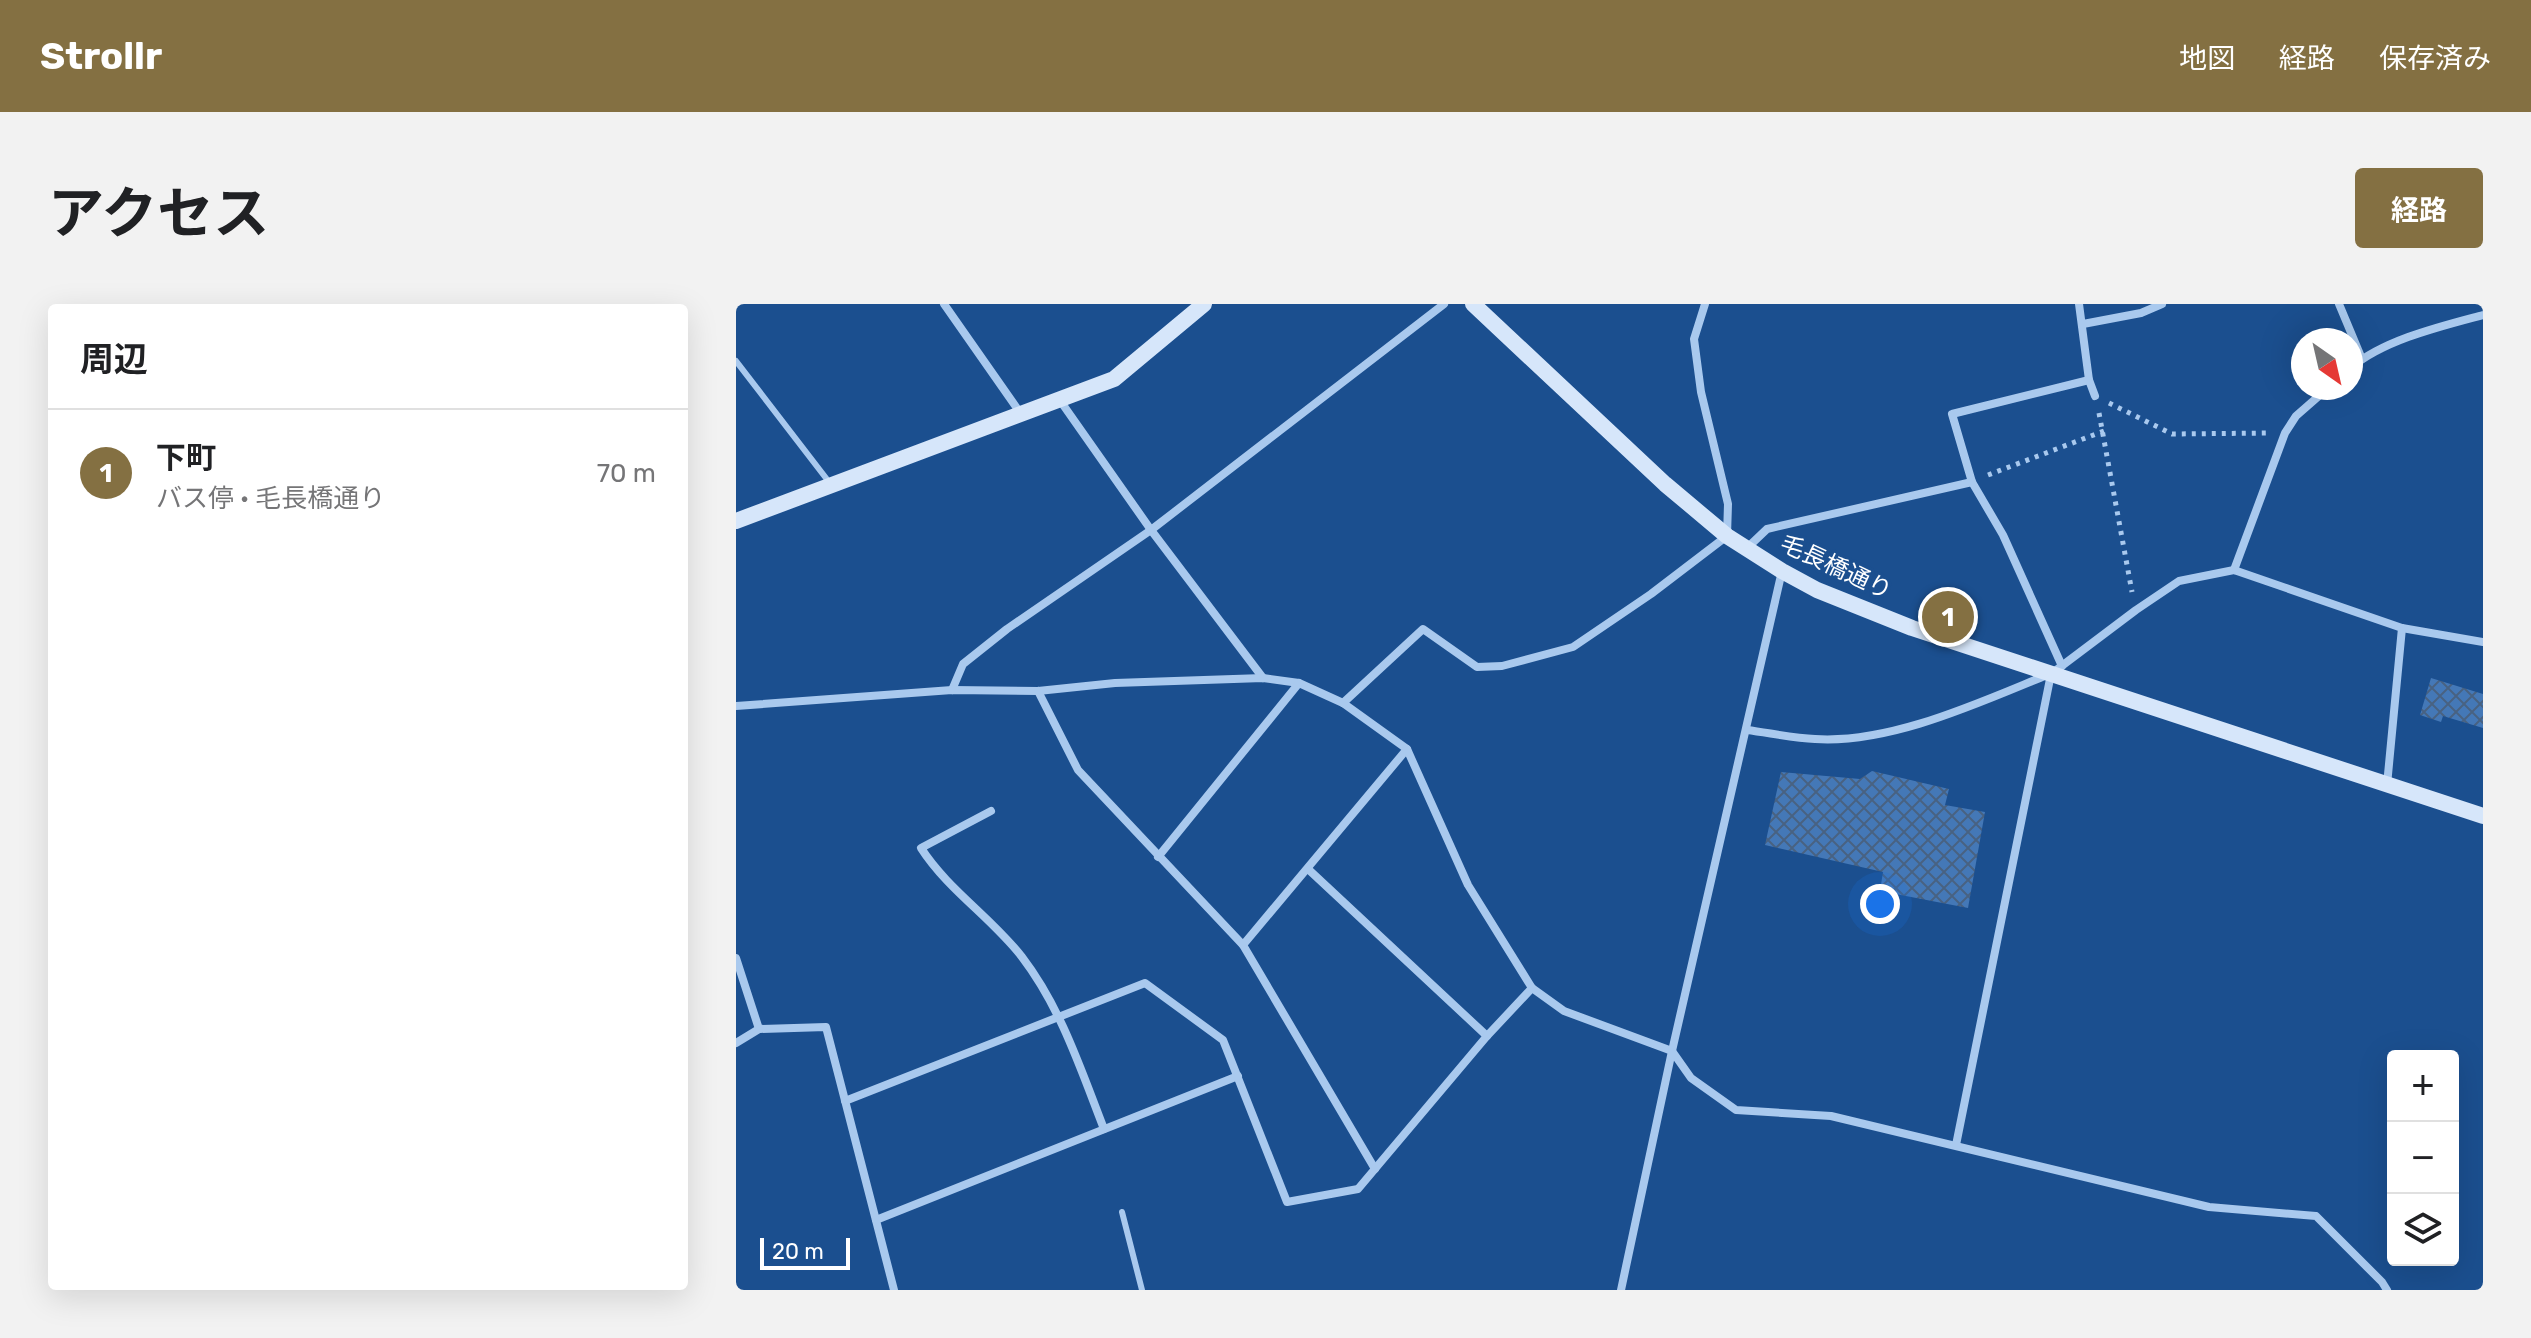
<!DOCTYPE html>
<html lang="ja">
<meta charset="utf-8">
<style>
:root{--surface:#fff;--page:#f2f2f2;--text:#202124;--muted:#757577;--line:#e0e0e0;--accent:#847042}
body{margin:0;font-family:Rubik,"Noto Sans JP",sans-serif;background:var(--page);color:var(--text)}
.controls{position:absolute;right:24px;bottom:24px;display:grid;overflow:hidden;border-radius:8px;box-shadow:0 8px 32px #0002}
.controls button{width:72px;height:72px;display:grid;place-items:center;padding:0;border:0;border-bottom:2px solid var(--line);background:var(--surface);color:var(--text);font:40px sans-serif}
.compass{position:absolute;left:1555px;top:24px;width:72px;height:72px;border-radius:50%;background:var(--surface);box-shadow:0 8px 32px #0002;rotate:146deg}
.scale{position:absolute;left:24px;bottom:20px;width:90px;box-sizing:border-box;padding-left:8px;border:4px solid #fff;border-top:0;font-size:22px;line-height:28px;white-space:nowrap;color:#fff;-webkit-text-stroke:6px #1b4f8f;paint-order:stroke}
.you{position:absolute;left:1144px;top:600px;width:28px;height:28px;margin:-20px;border:6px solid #fff;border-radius:50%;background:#1a73e8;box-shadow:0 0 0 12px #1a73e833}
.badge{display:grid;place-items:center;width:52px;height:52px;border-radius:50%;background:var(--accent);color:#fff;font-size:26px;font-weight:700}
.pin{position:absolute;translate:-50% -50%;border:4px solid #fff;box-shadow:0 2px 8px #0006}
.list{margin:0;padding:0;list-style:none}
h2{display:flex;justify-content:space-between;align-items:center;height:104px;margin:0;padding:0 32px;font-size:34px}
h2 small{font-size:26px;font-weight:400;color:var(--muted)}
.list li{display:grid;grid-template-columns:52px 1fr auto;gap:24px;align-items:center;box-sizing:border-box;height:128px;padding:0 32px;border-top:2px solid var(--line)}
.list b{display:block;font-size:30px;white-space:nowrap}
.list p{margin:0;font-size:26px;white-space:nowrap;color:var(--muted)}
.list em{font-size:26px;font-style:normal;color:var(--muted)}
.icon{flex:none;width:44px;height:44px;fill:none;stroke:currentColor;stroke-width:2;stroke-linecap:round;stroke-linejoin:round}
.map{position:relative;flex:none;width:1747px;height:986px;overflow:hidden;border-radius:8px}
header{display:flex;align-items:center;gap:48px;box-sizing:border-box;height:112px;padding:0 40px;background:var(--accent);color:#fff}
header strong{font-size:38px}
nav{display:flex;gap:44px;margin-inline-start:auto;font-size:28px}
.intro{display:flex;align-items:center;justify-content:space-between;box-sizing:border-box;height:192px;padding:0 48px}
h1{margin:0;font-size:56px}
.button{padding:20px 36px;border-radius:8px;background:var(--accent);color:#fff;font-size:28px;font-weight:700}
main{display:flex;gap:48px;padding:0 48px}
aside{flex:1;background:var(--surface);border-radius:8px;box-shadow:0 8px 32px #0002}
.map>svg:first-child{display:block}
</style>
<header>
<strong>Strollr</strong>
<nav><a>地図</a><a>経路</a><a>保存済み</a></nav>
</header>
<div class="intro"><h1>アクセス</h1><a class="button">経路</a></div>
<main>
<aside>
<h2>周辺<small></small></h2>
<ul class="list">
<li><span class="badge">1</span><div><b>下町</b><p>バス停 · 毛長橋通り</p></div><em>70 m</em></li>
</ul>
</aside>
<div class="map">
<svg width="1747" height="986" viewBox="0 0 1747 986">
<defs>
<pattern id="building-cross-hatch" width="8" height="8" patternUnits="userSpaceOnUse" patternTransform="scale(2)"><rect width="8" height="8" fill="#4478b7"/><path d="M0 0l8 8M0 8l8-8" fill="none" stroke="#486282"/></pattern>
</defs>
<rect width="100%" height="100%" fill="#1b4f8f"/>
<g fill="url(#building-cross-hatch)">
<polygon points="1695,374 1747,390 1747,424 1707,412 1705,418 1684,411"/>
<polygon points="1136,467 1213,485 1209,501 1249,508 1232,604 1144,587 1147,568 1029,541 1045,468 1124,475"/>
</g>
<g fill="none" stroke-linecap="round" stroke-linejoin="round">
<g stroke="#a9c9ee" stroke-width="5" stroke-dasharray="4 6" stroke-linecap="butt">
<polyline points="1373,99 1436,130 1532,129"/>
<polyline points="1363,109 1396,288"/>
<polyline points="1252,171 1368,127"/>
</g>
<g stroke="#a9c9ee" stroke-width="6">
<polyline points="0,57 93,178"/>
<polyline points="386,908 406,986"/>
</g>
<g stroke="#a9c9ee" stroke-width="8">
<polyline points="208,0 285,110"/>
<polyline points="1343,0 1353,76 1359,92"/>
<polyline points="1603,0 1626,55"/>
<polyline points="1347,20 1405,9 1426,0"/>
<path d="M1615 64C1647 36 1706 22 1747 11"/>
<polyline points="323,95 415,226 527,374"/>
<polyline points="1010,245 1031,225 1236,178"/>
<polyline points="1498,266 1549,129 1560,112 1592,84"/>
<polyline points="1666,324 1747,338"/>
<polyline points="1326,362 1267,231 1236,178 1216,110 1353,76"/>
<polyline points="216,386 227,360 271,325 415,226 708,0"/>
<polyline points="302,387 342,466 507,641 639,865"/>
<polyline points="607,399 687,325 741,363 766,362 837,343 915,290 991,232 992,200 965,88 958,35 969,0"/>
<polyline points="0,402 216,386 302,387 379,379 527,374 563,379 607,399 671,445 732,581 796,684 828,707 936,747 955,774 1000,806 1095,812 1473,903 1580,912 1646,978 1651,986"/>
<path d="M1011 426C1034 429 1057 434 1079 435 1154 440 1242 399 1311 371"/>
<path d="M255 507 185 544C212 586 256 614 286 653 325 704 345 766 368 825"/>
<polyline points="422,553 563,379"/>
<polyline points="572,565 751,732"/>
<polyline points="507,641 671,445"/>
<polyline points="0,654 23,725"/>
<polyline points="0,739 23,725 90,723 158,986"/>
<polyline points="109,797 409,679 487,736 551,898 622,885 751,732 796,684"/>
<polyline points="1220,841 1315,370 1400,306 1443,277 1498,266 1666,324 1651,481"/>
<polyline points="140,916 502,772"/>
<polyline points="885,986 936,747 1046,267"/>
</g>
<g stroke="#d6e6fa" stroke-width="16">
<polyline points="737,0 929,180 991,232 1046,267 1081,286 1176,324 1747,512"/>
<polyline points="0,217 378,75 468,0"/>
</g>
</g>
<g text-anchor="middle" stroke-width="7" stroke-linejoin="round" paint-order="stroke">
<g font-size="24" fill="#fff" stroke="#1b4f8f">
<text transform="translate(1100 263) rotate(25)" y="8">毛長橋通り</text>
</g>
</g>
</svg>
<div class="controls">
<button>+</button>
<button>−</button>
<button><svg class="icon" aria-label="layers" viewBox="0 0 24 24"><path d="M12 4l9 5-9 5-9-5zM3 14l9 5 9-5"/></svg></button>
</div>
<svg class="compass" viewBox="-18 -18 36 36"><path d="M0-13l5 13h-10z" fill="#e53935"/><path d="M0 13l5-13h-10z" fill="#757577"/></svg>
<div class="scale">20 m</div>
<div class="you"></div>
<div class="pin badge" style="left:1212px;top:313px">1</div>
</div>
</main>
